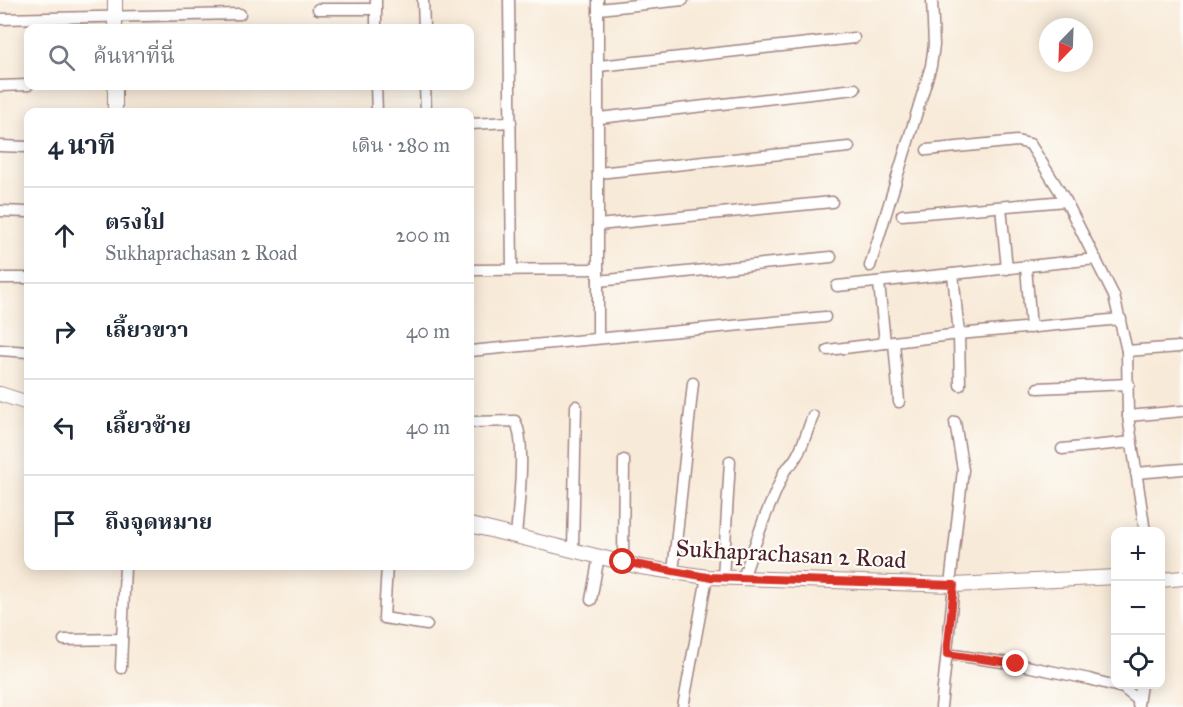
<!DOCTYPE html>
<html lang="th">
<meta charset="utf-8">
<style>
:root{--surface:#fff;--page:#f6f6f7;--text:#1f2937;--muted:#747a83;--line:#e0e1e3}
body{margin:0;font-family:"IM FELL Great Primer","Noto Serif Thai",serif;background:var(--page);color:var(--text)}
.controls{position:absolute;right:18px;bottom:18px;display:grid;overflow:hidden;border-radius:12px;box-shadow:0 3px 15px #0003}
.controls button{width:54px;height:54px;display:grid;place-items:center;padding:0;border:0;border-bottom:2px solid var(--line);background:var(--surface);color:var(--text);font:30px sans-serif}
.compass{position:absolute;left:1039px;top:18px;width:54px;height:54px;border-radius:50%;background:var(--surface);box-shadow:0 3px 15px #0003;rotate:203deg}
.stop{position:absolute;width:18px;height:18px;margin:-14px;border:4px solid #d93025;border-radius:50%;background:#fff}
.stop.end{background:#d93025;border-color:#fff;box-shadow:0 2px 6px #0008}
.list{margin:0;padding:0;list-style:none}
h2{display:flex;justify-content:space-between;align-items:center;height:78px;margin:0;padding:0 24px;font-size:26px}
h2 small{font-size:20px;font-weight:400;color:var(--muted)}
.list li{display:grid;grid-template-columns:39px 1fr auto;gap:18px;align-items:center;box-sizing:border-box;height:96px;padding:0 24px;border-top:2px solid var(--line)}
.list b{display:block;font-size:22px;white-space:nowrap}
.list p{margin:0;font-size:20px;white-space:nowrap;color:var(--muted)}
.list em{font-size:20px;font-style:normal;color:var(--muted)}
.icon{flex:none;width:33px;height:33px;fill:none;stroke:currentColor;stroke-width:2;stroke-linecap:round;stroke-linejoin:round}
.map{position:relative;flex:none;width:1183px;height:707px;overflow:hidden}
.search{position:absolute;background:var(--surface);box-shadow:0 3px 15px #0003;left:24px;top:24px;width:450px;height:66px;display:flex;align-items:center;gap:15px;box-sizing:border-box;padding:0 21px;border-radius:12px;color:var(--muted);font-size:22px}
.panel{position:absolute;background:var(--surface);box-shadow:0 3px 15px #0003;left:24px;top:108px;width:450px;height:462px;border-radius:12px}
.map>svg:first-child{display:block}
</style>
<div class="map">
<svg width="1183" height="707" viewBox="0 0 1183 707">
<rect width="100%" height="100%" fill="#fdfcf7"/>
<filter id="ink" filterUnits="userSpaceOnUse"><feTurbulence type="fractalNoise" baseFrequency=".0167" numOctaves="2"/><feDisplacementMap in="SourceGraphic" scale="12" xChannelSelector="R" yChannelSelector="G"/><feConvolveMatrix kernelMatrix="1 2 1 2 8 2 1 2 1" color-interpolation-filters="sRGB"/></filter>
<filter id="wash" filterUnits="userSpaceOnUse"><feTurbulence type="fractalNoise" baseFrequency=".008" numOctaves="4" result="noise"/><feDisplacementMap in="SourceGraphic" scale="24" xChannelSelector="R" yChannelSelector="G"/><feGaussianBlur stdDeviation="1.35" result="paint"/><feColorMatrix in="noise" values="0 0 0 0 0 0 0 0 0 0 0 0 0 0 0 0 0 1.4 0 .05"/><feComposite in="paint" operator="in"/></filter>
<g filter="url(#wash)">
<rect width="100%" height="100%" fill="#f8ead8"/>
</g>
<g filter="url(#ink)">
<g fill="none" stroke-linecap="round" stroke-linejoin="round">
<defs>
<g id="minor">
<polyline points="376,0 376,28"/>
<polyline points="423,0 424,28"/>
<polyline points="509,0 512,270"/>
<polyline points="318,9 376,9"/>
<polyline points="599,9 683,0"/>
<polyline points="0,19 240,14"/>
<polyline points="599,66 854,38"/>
<polyline points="0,86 28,85"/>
<polyline points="376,86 377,112"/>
<polyline points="425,86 426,112"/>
<polyline points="599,118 855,89"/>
<polyline points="470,124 511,122"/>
<polyline points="0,146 28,147"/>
<polyline points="927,150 1017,141 1030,144 1066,201 1114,296 1127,351 1128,416 1145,532"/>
<polyline points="598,173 849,147"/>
<polyline points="1001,207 1007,269"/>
<polyline points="0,211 28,212"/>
<polyline points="902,215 1066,201"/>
<polyline points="598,225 832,202"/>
<polyline points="870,266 931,66 934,45 932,0"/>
<polyline points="1026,267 1031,328"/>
<polyline points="470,270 598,269"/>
<polyline points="953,274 959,334 960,385"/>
<polyline points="0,278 28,278"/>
<polyline points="598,281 831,257"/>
<polyline points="879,283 885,343"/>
<polyline points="837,286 1096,259"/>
<polyline points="598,338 598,0"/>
<polyline points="894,342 899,402"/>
<polyline points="0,350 28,352"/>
<polyline points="828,350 959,334 1121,319"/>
<polyline points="470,351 825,317"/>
<polyline points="1127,351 1179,347"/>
<polyline points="1038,388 1129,384"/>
<polyline points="1128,416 1183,411"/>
<path d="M470 422 515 421C527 441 518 510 516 536"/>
<polyline points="1062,449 1132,442"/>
<polyline points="1136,473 1183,469"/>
<polyline points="573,550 576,406"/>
<polyline points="623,562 624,460"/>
<polyline points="387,566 384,618 427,625"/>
<polyline points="673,572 693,383"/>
<polyline points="723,578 730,461"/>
<path d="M743 578 764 519 785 470C800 459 806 433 813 416"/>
<polyline points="950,585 963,470 955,422"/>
<polyline points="591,600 599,556"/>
<polyline points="64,640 122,639"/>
<polyline points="947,654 1016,664 1089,679 1123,688 1138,700"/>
<polyline points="121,668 125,566"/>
<polyline points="1138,705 1141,684"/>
<polyline points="683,707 707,577"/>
<polyline points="941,707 954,585"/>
</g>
<g id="tertiary">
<polyline points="115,28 115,0"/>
<polyline points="115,112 115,86"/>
<polyline points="0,394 28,403"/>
<polyline points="470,525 641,567 707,577 954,585 1116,577"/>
<polyline points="1160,580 1183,578"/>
</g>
</defs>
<use href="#minor" stroke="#a18482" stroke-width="13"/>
<use href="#tertiary" stroke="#a18482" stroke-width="16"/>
<use href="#minor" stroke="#fff" stroke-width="10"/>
<use href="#tertiary" stroke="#fff" stroke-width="14"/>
</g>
</g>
<g fill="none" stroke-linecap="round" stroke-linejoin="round" filter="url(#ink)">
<polyline stroke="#d93025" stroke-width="8" points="623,562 707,577 954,585 947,654 1016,664"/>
</g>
<g text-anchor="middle" stroke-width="4.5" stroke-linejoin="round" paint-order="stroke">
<g font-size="24" fill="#4a1f2b" stroke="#fdfcf7">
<text transform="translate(791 554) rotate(3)" y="8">Sukhaprachasan 2 Road</text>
</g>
</g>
</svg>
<div class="controls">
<button>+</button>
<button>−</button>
<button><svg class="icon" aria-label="locate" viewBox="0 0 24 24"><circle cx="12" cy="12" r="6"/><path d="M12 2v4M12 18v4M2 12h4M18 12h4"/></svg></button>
</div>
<svg class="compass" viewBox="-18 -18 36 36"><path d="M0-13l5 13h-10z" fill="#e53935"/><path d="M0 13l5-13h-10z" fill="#747a83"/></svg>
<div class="stop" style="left:623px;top:562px"></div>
<div class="stop end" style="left:1016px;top:664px"></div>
<div class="search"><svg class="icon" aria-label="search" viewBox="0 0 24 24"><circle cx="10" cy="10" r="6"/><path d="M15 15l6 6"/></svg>ค้นหาที่นี่</div>
<section class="panel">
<h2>4 นาที<small>เดิน · 280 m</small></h2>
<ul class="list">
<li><svg class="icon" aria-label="ahead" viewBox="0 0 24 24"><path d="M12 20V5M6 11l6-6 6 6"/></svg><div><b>ตรงไป</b><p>Sukhaprachasan 2 Road</p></div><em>200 m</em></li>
<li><svg class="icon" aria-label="right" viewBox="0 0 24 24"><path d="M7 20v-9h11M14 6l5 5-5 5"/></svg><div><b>เลี้ยวขวา</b></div><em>40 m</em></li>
<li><svg class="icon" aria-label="left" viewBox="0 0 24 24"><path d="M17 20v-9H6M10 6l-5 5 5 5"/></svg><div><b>เลี้ยวซ้าย</b></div><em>40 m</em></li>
<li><svg class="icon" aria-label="arrive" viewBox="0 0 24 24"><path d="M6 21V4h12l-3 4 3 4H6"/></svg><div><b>ถึงจุดหมาย</b></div></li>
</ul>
</section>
</div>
